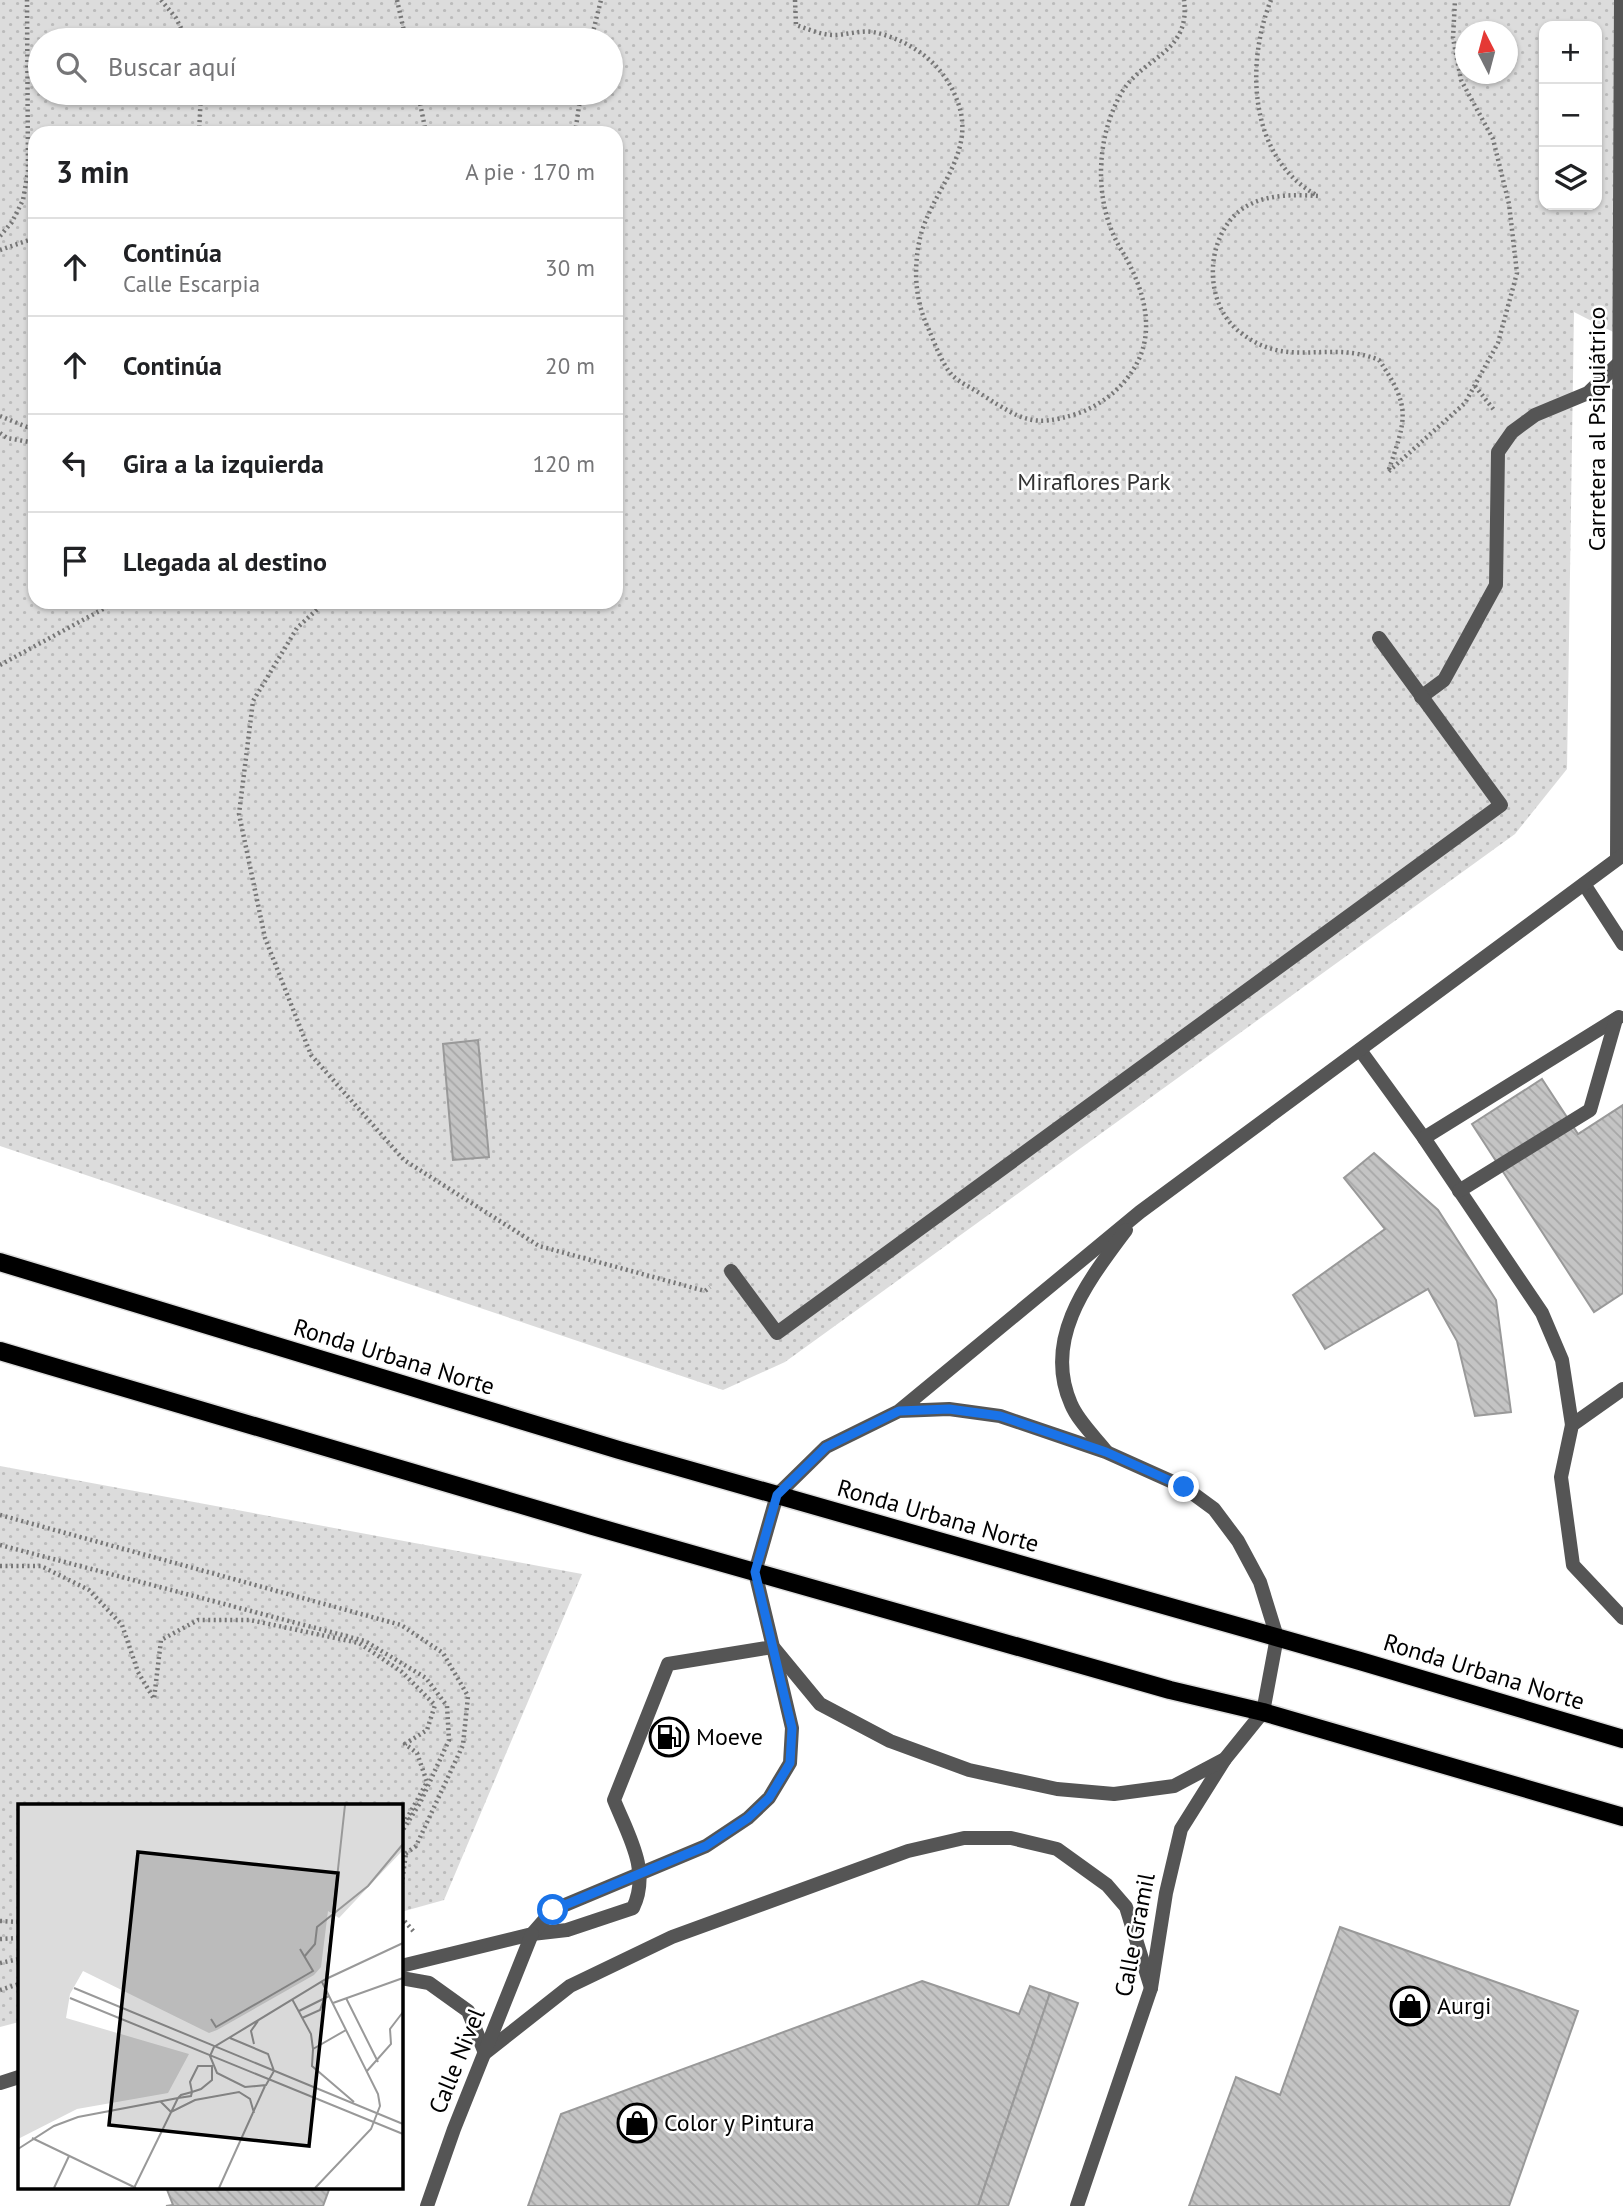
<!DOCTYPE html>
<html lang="es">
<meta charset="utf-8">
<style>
:root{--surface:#fff;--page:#f2f2f2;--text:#202124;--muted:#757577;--line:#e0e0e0}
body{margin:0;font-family:"PT Sans",sans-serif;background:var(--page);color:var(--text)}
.controls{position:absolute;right:21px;top:21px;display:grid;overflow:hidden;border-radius:14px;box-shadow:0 2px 5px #0004}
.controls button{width:63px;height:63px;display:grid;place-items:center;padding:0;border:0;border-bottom:2px solid var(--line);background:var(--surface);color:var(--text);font:35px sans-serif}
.compass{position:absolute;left:1455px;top:21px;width:63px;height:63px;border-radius:50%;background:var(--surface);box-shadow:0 2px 5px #0004;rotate:354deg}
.stop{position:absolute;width:21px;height:21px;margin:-16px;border:5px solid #1a73e8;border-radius:50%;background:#fff}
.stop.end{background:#1a73e8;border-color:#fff;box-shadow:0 2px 7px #0008}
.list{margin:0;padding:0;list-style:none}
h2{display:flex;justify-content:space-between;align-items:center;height:91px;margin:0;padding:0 28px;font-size:30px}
h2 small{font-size:23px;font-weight:400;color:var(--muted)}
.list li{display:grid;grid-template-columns:46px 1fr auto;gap:21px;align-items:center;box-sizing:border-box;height:98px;padding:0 28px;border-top:2px solid var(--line)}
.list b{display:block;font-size:26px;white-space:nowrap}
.list p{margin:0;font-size:23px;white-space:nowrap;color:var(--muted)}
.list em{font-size:23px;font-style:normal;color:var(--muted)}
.icon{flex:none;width:38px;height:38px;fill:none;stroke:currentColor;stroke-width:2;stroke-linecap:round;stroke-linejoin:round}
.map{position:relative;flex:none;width:1623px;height:2206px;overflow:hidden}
.search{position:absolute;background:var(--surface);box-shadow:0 2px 5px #0004;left:28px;top:28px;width:595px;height:77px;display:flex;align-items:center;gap:18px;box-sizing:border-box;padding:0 24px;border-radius:38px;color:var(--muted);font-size:26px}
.panel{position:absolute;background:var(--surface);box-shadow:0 2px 5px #0004;left:28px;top:126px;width:595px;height:483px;border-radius:21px}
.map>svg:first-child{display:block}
</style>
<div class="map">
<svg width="1623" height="2206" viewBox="0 0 1623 2206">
<defs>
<pattern id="park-dots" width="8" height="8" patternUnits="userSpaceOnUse" patternTransform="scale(1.75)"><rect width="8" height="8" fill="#dcdcdc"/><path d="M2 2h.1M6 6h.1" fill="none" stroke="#bbb" stroke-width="1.8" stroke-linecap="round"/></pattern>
<pattern id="building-back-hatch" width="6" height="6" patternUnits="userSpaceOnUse" patternTransform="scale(1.75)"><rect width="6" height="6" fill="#c4c4c4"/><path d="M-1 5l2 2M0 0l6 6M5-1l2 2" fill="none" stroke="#a7a7a7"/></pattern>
</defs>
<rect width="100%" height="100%" fill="#fff"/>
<g fill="url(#park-dots)" fill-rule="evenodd">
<path d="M0 0H1623V337L1574 312 1567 769 1515 834 785 1362 723 1390 0 1146ZM1544 26H1597V205H1544ZM1466 32H1508V74H1466ZM40 40H611V93H40ZM35 133H616V602H35Z"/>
<polygon points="0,1466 582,1574 444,1900 401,1912 401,1805 19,1805 19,2022 0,2027"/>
</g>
<g fill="url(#building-back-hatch)" stroke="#999" stroke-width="2">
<polygon points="478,1040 489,1157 453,1160 443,1044"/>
<polygon points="1542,1079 1578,1134 1623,1105 1623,1293 1594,1312 1472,1124"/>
<polygon points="1374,1153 1438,1210 1496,1300 1511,1412 1475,1416 1457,1341 1428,1289 1325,1349 1293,1295 1385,1229 1344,1178"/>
<polygon points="1340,1927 1578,2011 1509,2206 1189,2206 1236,2077 1280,2095"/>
<polygon points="922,1981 1019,2014 1030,1986 1050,1993 978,2206 528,2206 561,2114"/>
<polygon points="1050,1993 1078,2003 1008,2206 978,2206"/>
<polygon points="166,2187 330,2187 323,2206 166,2206 173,2205"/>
</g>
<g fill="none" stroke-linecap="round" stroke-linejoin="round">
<defs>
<g id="primary">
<polyline points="0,1262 619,1450 1360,1661 1623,1739"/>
<polyline points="0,1351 593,1526 1170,1690 1263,1712 1623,1817"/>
</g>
</defs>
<use href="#primary" stroke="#dbdbdb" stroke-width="21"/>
<g stroke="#777" stroke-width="4.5" stroke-dasharray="2 3.5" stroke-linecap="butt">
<polyline points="161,0 176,18 187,40"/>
<polyline points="397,0 406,40"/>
<path d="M795 0 796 25C808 29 821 35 834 35 846 35 860 30 873 32 907 39 939 60 954 93 982 150 932 188 920 238 913 270 915 301 929 330 935 344 942 364 952 375 960 383 974 389 984 396 1021 419 1032 428 1076 414 1101 406 1126 386 1138 361 1156 325 1141 283 1122 251 1093 205 1095 138 1122 92 1144 56 1191 53 1184 0"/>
<path d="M1271 0C1245 65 1249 159 1318 196 1290 194 1254 194 1233 217 1204 249 1206 307 1241 333 1289 370 1327 339 1379 360 1412 408 1406 419 1388 472L1465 403 1498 343 1517 273 1509 204 1493 139 1461 80 1453 38 1455 0"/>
<polyline points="591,40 601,0"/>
<polyline points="418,93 426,133"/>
<polyline points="199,133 201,93"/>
<polyline points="575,133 581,93"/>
<polyline points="0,236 12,222 23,200 28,171 27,0"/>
<polyline points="0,250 35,238"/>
<polyline points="1475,386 1494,410"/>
<polyline points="0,416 27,427 35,426"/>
<polyline points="0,433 7,438 35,443"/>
<polyline points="325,602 297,628 253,701 239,814 265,938 311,1055 404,1160 539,1246 705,1291 710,1287"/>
<polyline points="0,665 116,602"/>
<polyline points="0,1515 401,1625 443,1653 468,1696 463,1745 416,1846 401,1857"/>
<polyline points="0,1545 365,1641 426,1678 447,1706 449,1740 420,1803 401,1833"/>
<polyline points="0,1566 41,1566 89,1590 122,1625 138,1672 154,1699 161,1640 198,1620 250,1620 359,1643 402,1672 435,1705 427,1730 405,1744 417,1753 427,1782 405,1822 401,1821"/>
<polyline points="401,1890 406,1853"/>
<polyline points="401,1917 415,1933"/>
<polyline points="0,1921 19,1922"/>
<polyline points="0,1939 19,1938"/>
<polyline points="0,1963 19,1959"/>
<polyline points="0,1990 19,1984"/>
</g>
<g stroke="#555" stroke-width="14">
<polyline points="1421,697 1444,680 1496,585 1498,452 1512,432 1535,415 1588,393 1623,359"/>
<polyline points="1584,884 1623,944"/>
<polyline points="1360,1050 1424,1138 1542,1313 1562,1360 1572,1425"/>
<polyline points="1424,1138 1619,1017"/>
<polyline points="1459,1191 1590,1110 1616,1019"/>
<polyline points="731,1271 777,1333 1501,805 1379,638"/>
<polyline points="1623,1389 1572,1425 1561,1477 1573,1565 1623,1618"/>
<path d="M532 1934 567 1930 633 1908C651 1871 628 1835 614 1800L668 1664 773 1647"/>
</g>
<g stroke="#555" stroke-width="14">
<polyline points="401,1966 532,1934 553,1910 706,1846 748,1818 769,1798 790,1763 792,1728 773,1647"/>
<polyline points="401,1978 429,1983 468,2011 485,2053 570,1986 672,1937 908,1851 964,1838 1011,1838 1057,1849 1107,1885 1126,1907 1151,1988"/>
<polyline points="0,2083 19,2077"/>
<polyline points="427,2206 454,2129 532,1934"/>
<polyline points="1077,2206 1151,1988 1166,1893 1181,1829 1225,1759"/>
</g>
<g stroke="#555" stroke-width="14">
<polyline points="1617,859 1621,0"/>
<polyline points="899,1411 949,1409 1000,1416 1106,1452 1184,1487 1214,1509 1238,1541 1260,1582 1277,1637 1263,1712 1225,1759 1174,1786 1114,1794 1057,1789 969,1770 890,1741 820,1704 773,1647 755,1572 777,1495 826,1447 899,1411 1140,1212 1623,855"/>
<path d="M1106 1451C1095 1437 1078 1421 1071 1404 1042 1338 1089 1280 1126 1230"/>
</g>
<use href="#primary" stroke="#000" stroke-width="18"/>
</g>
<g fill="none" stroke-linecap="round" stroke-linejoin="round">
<polyline stroke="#1a73e8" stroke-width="9" points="553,1910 706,1846 748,1818 769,1798 790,1763 792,1728 755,1572 777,1495 826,1447 899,1411 949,1409 1000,1416 1106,1452 1184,1487"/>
</g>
<defs>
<symbol id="fuel-ring" viewBox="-11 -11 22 22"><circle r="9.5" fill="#fff" stroke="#000" stroke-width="1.5"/><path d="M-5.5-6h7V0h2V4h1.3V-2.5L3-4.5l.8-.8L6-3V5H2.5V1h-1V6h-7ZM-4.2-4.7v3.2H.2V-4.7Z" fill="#000"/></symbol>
<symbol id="shop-ring" viewBox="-11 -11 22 22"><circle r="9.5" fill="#fff" stroke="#000" stroke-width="1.5"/><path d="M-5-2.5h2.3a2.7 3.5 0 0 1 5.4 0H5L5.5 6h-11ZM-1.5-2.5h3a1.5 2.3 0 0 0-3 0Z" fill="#000"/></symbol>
</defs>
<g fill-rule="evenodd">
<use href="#fuel-ring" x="647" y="1715" width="44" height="44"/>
<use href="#shop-ring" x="1388" y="1984" width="44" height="44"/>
<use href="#shop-ring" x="615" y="2101" width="44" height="44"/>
</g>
<g text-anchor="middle" stroke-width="5" stroke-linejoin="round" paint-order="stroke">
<g font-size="24" fill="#000" stroke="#fff">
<text transform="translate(1597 429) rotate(-90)" y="8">Carretera al Psiquiátrico</text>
<text transform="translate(394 1357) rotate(17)" y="8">Ronda Urbana Norte</text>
<text transform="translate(938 1516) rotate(16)" y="8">Ronda Urbana Norte</text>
<text transform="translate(1484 1672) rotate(17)" y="8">Ronda Urbana Norte</text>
<text transform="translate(1135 1935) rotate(-79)" y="8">Calle Gramil</text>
<text transform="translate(457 2061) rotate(-68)" y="8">Calle Nivel</text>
</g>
<g font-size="24" fill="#333" stroke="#fff">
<text x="1094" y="490">Miraflores Park</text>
</g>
<g font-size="24" fill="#000" stroke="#fff" text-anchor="start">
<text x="696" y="1745">Moeve</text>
<text x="1437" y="2014">Aurgi</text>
<text x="664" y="2131">Color y Pintura</text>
</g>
</g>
<g transform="translate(18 1804)">
<rect width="385" height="385" fill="#fff"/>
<path d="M0 1H385V46L321 114 310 107 303 163 296 171 199 226 191 229 65 167 52 190 48 214 171 250 150 289 59 305 0 335Z" fill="#dcdcdc"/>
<path fill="none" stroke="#999" stroke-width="2" d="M286 153 297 140 299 123 350 82 385 40M308 175 327 1M56 184 385 320M52 194 385 330M328 194 360 258M274 195 293 230 295 245M315 199 385 174M281 207 311 192M284 214 302 206 306 195M193 215 198 223 295 167 282 145M328 226 295 245 294 262 336 298M212 234 250 250 256 267 248 281 227 283 199 269 192 252 196 243 308 175 385 139M236 240 233 227 240 217M349 267 373 240 372 225 385 208M142 297 153 308 177 296 221 288 232 295 236 309M14 334 118 384M0 345 36 322 60 313 160 294 163 291 174 288 183 285 194 276V262H180L172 278 174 288 173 292 160 294M36 384 51 352M116 384 160 294M201 384 247 282M297 384 353 325 362 302 360 290 304 178"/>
<path fill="#000" fill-opacity="0.15" stroke="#000" stroke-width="3.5" d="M120 48 320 69 291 342 91 321Z"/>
<rect width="385" height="385" fill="none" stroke="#000" stroke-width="3.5"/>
</g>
</svg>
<div class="controls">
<button>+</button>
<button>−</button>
<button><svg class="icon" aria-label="layers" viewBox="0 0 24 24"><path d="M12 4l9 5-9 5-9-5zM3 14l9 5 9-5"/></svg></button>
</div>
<svg class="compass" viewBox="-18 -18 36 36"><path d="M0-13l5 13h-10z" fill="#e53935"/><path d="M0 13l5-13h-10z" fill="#757577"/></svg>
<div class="stop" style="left:553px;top:1910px"></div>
<div class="stop end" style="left:1184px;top:1487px"></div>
<div class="search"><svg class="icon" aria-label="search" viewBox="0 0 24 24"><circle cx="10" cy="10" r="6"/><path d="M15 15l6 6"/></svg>Buscar aquí</div>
<section class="panel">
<h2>3 min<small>A pie · 170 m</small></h2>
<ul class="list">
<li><svg class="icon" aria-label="ahead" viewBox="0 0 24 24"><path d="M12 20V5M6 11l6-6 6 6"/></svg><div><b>Continúa</b><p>Calle Escarpia</p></div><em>30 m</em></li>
<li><svg class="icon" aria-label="ahead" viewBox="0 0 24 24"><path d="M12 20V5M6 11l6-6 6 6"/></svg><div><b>Continúa</b></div><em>20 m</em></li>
<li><svg class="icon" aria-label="left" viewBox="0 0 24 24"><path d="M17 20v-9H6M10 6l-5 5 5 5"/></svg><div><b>Gira a la izquierda</b></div><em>120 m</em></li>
<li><svg class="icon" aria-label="arrive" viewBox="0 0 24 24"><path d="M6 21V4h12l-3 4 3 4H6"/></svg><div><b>Llegada al destino</b></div></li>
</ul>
</section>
</div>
